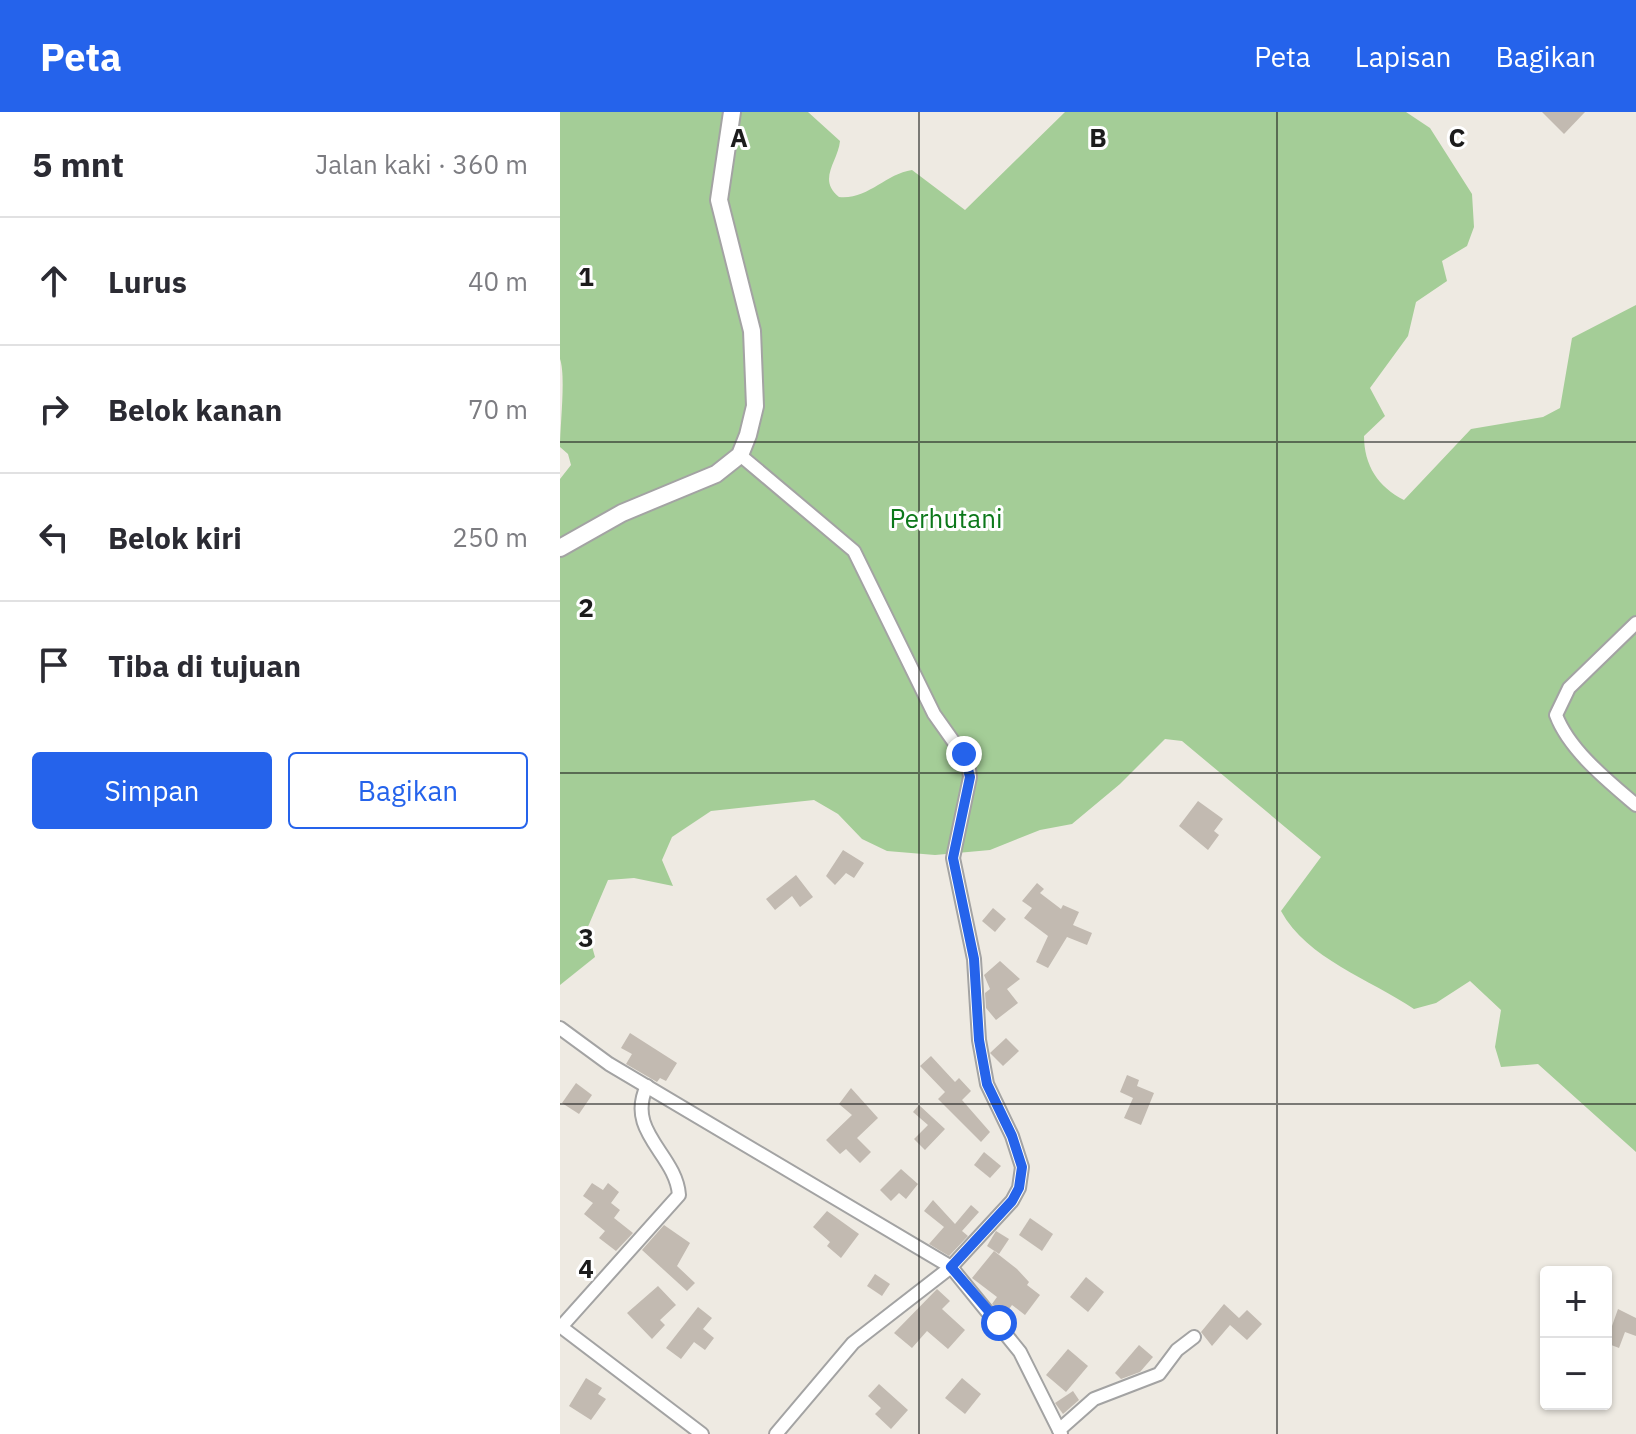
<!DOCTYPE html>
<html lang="id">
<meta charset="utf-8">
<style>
:root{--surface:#fff;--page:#f2f2f3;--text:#2b2b33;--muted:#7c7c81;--line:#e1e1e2;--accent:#2563eb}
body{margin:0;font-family:"IBM Plex Sans",sans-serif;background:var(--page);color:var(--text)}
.controls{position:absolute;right:24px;bottom:24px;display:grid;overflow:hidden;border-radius:8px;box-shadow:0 2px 6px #0004}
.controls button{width:72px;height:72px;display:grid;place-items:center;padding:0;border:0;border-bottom:2px solid var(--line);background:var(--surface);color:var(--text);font:40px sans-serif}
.stop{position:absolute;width:24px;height:24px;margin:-18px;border:6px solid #2563eb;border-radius:50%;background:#fff}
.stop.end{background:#2563eb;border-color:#fff;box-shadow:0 2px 8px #0008}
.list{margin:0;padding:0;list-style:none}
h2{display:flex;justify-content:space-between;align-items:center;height:104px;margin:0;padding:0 32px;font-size:34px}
h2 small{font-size:26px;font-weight:400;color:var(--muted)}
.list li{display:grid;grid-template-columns:52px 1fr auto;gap:24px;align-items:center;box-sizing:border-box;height:128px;padding:0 32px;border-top:2px solid var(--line)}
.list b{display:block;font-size:30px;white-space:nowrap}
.list em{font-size:26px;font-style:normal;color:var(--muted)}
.actions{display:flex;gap:16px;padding:24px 32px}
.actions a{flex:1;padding:18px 0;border:2px solid var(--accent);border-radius:8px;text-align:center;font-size:28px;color:var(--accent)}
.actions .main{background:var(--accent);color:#fff}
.icon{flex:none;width:44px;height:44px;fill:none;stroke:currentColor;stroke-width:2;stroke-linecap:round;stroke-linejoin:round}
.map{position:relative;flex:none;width:1076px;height:1322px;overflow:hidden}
header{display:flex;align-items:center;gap:48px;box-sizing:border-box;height:112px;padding:0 40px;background:var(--accent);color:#fff}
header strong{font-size:38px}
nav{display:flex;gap:44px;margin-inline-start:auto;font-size:28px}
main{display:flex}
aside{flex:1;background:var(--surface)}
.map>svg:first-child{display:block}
</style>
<header>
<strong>Peta</strong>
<nav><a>Peta</a><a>Lapisan</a><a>Bagikan</a></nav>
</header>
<main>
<aside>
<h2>5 mnt<small>Jalan kaki · 360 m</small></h2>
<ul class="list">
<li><svg class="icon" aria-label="ahead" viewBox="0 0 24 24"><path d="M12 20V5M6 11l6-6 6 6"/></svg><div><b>Lurus</b></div><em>40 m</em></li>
<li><svg class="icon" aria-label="right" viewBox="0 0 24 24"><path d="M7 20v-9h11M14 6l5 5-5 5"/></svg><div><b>Belok kanan</b></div><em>70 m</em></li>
<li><svg class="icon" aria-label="left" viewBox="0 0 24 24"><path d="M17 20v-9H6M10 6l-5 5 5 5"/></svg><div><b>Belok kiri</b></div><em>250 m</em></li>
<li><svg class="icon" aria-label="arrive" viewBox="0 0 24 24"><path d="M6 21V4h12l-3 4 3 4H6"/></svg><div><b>Tiba di tujuan</b></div></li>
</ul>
<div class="actions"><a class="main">Simpan</a><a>Bagikan</a></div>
</aside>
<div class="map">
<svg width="1076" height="1322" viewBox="0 0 1076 1322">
<rect width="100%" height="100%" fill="#eeeae2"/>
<path fill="#a4cd97" d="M0 0H248L280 29C278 50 257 67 279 85 308 88 325 62 352 58L405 98 505 0H846L870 16 912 82 914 115 907 134 882 149 887 169 856 190 848 224 810 276 825 304 804 324C804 353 818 375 844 388L911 317 983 305 1000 296 1012 226 1076 193V1040L978 952 941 955 935 935 941 898 910 869 876 891 854 897C810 867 747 847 721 799L761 745 622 629 605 627 560 672 512 712 480 718 430 738 375 743 327 739 302 727 278 702 254 688 151 699 112 725 102 748 113 774 74 766 48 768 27 817 35 845 0 873V367L11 353 8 342 0 335C0 313 6 264 0 247Z"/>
<g fill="#c2bab1">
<polygon points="982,0 1025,0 1004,22"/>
<polygon points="638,689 663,707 654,719 659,723 648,738 619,714"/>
<polygon points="283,738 304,751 294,766 286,761 275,773 266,764"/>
<polygon points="236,763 253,785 240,795 232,784 215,798 206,787"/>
<polygon points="477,771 484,777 480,781 501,797 503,793 519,800 513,813 532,821 527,833 507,825 488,856 476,850 488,824 464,806 472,796 462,789"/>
<polygon points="433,796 446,807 435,820 422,809"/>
<polygon points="440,849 460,867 447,877 458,891 436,908 426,896 425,881 430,877 424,863"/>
<polygon points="70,921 117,951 106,969 100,966 97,970 66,952 72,942 61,936"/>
<polygon points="446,926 459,939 443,954 430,941"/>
<polygon points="371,944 395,970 399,966 411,979 402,988 430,1020 421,1030 378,987 385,980 360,954"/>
<polygon points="567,963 579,968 577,974 594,981 581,1013 564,1006 573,986 560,980"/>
<polygon points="16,971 32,983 19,1002 2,991"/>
<polygon points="291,976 318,1006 297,1026 311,1040 300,1051 286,1037 280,1042 266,1028 292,1003 279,992"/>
<polygon points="359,993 385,1017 365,1038 354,1027 368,1013 353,1000"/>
<polygon points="424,1040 441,1054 430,1066 414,1053"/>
<polygon points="341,1057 358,1072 346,1087 339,1081 331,1089 320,1078"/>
<polygon points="32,1071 43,1078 48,1071 59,1080 51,1091 60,1098 54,1106 73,1121 56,1139 39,1126 45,1119 24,1102 33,1091 23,1084"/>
<polygon points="373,1088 395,1112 411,1093 419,1100 402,1119 408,1124 389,1144 369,1132 384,1115 364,1099"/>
<polygon points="267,1099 299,1122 281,1146 267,1134 270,1130 253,1115"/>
<polygon points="470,1106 493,1122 482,1139 459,1123"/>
<polygon points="104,1113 130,1131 117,1154 135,1171 127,1179 82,1138"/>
<polygon points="436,1119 449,1127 439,1142 427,1134"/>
<polygon points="434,1139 457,1157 469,1170 467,1173 480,1183 465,1203 452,1193 444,1204 432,1192 437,1185 412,1166"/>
<polygon points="315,1162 330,1172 322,1184 307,1174"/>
<polygon points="526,1165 544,1180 528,1200 510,1185"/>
<polygon points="98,1174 116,1193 100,1208 105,1213 92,1227 67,1201"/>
<polygon points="377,1177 390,1189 382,1197 405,1218 388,1237 367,1219 352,1236 334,1221"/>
<polygon points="664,1192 679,1206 687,1198 702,1212 687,1228 670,1213 652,1234 641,1220"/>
<polygon points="138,1195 152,1206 143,1217 154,1226 145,1238 134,1230 121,1247 106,1236"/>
<polygon points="1058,1197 1076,1206 1076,1224 1065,1220 1059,1236 1046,1231"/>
<polygon points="579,1233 593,1245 580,1260 561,1267 555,1261"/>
<polygon points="508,1237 528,1254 506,1280 486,1263"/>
<polygon points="26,1266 42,1276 38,1282 46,1287 31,1308 9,1294"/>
<polygon points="402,1266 421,1282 405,1302 385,1286"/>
<polygon points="319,1272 348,1298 331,1317 315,1302 321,1296 308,1284"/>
<polygon points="513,1279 519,1288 503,1302 495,1291"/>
</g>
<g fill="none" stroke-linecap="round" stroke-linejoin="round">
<defs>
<g id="minor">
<polyline points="180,343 294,439 374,602 408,650 410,665 393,746 414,847 419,928 427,972 452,1024 462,1055 459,1076 452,1089 391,1155 293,1231 216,1322"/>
<path d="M1076 511 1009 576 996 603C1009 638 1048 669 1076 693"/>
<polyline points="0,916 49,952 391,1155 460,1240 501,1322"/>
<polyline points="0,1214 142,1322"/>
<path d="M1 1215 119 1083C116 1042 65 1020 87 974"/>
<polyline points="499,1318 534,1287 599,1262 617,1238 634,1225"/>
</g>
<polyline id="tertiary" points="0,436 62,401 156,362 180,343 188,323 195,294 192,219 159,88 172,0"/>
</defs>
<use href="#minor" stroke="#a3a3a3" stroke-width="16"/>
<use href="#tertiary" stroke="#a3a3a3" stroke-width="20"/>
<use href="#minor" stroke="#fff" stroke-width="12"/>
<use href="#tertiary" stroke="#fff" stroke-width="16"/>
</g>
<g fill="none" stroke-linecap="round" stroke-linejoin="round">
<polyline stroke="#2563eb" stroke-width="10" points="404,642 410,665 393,746 414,847 419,928 427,972 452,1024 462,1055 459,1076 452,1089 391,1155 439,1211"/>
</g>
<path fill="none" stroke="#1c1c1c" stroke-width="2" stroke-opacity="0.55" d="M359 0V1322M717 0V1322M0 330H1076M0 661H1076M0 992H1076"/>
<g text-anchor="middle" stroke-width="6" stroke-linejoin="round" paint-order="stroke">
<g font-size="26" fill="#0c781a" stroke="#fff">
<text x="386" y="416">Perhutani</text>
</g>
</g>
<g font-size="26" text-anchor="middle" font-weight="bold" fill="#1c1c1c" stroke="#fff" stroke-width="6" stroke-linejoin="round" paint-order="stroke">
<text x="179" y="35">A</text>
<text x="538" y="35">B</text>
<text x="897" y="35">C</text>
<text x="26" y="174">1</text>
<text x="26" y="505">2</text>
<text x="26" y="835">3</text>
<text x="26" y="1166">4</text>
</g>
</svg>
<div class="controls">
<button>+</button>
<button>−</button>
</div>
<div class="stop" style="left:439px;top:1211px"></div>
<div class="stop end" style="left:404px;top:642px"></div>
</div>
</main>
